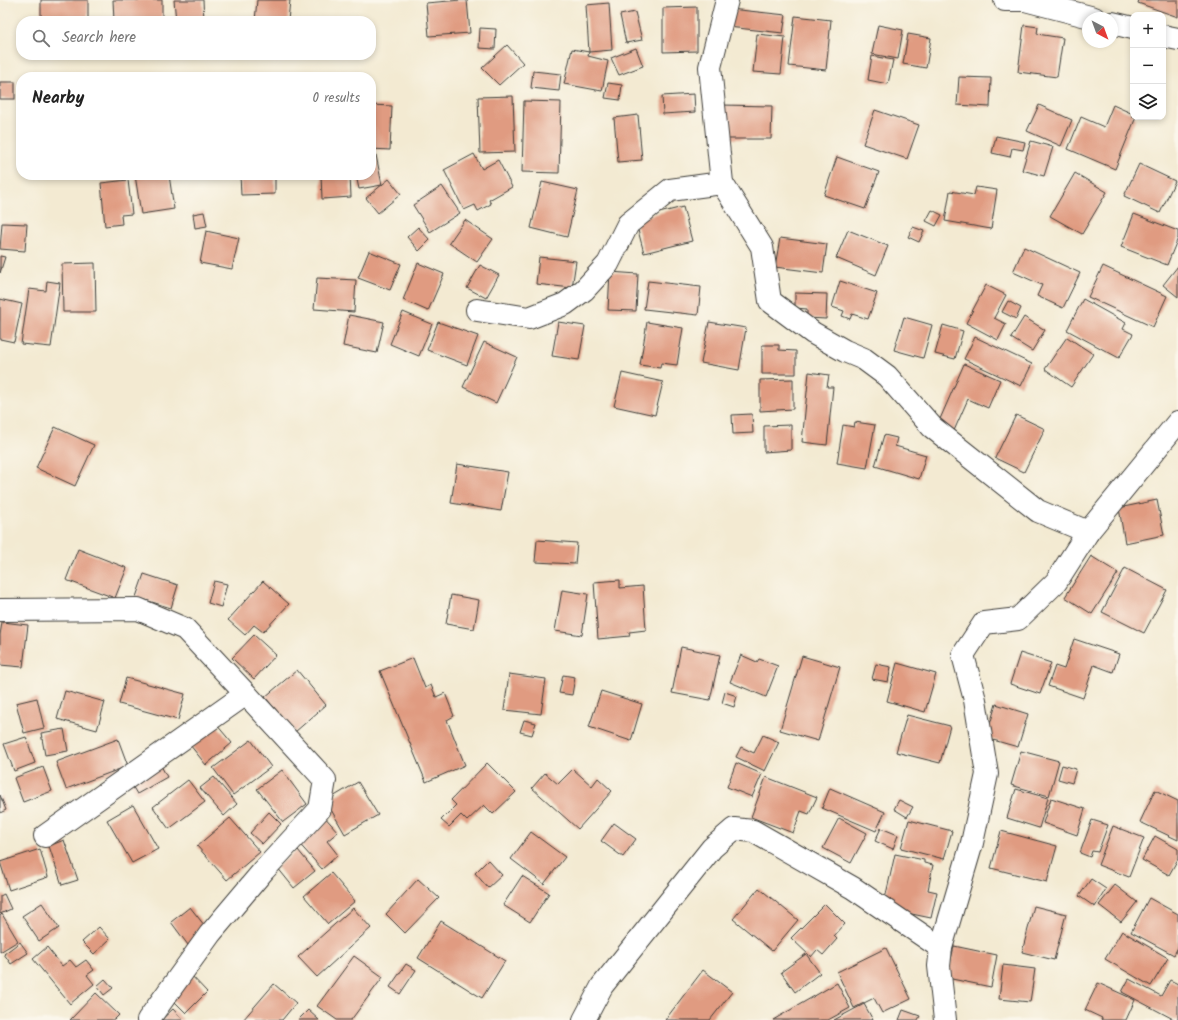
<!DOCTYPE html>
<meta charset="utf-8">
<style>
:root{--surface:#fff;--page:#f2f2f2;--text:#222;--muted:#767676;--line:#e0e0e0}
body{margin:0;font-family:Kalam,sans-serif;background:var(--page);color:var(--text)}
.controls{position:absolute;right:12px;top:12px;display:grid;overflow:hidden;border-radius:8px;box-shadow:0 2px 6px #0003}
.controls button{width:36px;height:36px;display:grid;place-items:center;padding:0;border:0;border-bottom:1px solid var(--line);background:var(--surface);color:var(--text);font:20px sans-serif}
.compass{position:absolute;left:1082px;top:12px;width:36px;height:36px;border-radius:50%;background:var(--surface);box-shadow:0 2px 6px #0003;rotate:139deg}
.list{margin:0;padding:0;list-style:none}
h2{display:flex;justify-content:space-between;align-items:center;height:52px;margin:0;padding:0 16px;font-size:17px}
h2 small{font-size:13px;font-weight:400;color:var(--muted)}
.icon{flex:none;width:22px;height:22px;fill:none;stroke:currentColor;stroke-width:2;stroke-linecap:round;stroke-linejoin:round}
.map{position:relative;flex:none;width:1178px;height:1020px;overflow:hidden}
.search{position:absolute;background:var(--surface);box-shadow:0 2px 6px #0003;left:16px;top:16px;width:360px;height:44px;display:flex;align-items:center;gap:10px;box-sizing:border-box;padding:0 14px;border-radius:16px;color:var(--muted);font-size:15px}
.panel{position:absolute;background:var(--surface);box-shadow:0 2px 6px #0003;left:16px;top:72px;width:360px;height:108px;border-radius:16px}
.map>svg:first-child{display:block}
</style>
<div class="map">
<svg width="1178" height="1020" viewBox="0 0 1178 1020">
<rect width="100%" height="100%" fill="#fbf7ec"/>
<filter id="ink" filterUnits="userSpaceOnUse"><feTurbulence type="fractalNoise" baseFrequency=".025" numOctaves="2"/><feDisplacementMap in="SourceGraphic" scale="8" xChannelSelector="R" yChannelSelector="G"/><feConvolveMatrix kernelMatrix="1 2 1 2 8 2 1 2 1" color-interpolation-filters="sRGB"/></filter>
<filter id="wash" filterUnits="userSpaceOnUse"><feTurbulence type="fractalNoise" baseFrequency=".012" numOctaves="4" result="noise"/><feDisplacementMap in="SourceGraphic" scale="16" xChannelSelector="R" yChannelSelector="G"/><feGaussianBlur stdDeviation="0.9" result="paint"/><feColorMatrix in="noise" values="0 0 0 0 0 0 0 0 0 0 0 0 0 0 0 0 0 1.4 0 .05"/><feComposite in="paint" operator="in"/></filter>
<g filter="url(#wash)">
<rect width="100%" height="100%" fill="#f3ead2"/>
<g id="blocks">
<g fill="#e09b81">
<rect x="41" y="0" width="47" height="21"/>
<polygon points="113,0 162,0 162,20 114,21"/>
<polygon points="174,0 203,0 204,21 176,21"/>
<polygon points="257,0 290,0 288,21 255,21"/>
<polygon points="461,0 467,0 470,33 429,36 426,3"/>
<polygon points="1139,0 1178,0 1178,17 1138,3"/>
<polygon points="609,3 612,50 589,52 586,5"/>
<polygon points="697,7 697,51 663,52 663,8"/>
<polygon points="730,9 786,15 783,33 728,27"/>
<polygon points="635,12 642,40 626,43 620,15"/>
<polygon points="795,16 831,20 826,70 789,66"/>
<polygon points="878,25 903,30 898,59 872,54"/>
<polygon points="1024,25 1038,27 1037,34 1063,38 1057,77 1018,72"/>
<polygon points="480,28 496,29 495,49 479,48"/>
<polygon points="757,34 785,37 781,74 753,72"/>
<polygon points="908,34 931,38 926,68 903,64"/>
<polygon points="507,45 523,63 499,85 482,68"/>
<polygon points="636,48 643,66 619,75 611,58"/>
<polygon points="572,49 589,52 588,56 608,61 602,91 564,84"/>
<polygon points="872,56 893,60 888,84 868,80"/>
<polygon points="533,71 561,74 559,91 531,88"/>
<polygon points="959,77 991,78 990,107 957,105"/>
<rect x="0" y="82" width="15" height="17"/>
<polygon points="608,83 622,85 620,100 605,98"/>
<polygon points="694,94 695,112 663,114 662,96"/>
<polygon points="513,96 515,152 480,153 478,97"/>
<polygon points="524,101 561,102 559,173 522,172"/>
<polygon points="371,105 392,106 390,150 371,149"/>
<polygon points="721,105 772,106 771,139 721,139"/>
<polygon points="1039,105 1072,120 1061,146 1027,131"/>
<polygon points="1113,105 1133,114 1133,117 1136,117 1115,169 1068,149 1081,117 1104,127"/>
<polygon points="875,110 919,125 907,159 863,144"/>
<polygon points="638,115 642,160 618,162 614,118"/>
<polygon points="996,136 1025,142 1023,150 1012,148 1010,157 992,153"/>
<polygon points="1031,141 1053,147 1044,176 1022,170"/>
<polygon points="474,154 482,169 498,160 512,187 489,200 491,204 478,211 475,205 464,210 444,170"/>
<polygon points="376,155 382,185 359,189 356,175 371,175 371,156"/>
<polygon points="837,157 879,172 865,209 824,195"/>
<polygon points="1139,164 1175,181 1160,213 1124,196"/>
<polygon points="1075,173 1107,192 1082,234 1050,216"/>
<polygon points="135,175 169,175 174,209 141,214"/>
<polygon points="240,175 275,175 275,194 241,195"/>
<polygon points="321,175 350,175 351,197 322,199"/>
<polygon points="389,179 401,194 378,213 366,198"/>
<polygon points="128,180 132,214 121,215 122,224 105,226 101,183"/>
<polygon points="542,182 578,190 567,237 531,228"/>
<polygon points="442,186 460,213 430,232 413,205"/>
<polygon points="976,187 997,190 991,229 945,221 950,191 974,195"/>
<polygon points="683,207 692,241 644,253 635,219"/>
<polygon points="932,210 942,215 936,226 926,221"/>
<polygon points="204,212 207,226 195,228 193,214"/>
<polygon points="1134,214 1178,231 1178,238 1167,265 1121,247"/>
<polygon points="465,220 493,239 477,262 449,243"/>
<polygon points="2,223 27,224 25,251 0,249"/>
<polygon points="418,227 430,240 419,251 407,237"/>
<polygon points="913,227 924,231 919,242 908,237"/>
<polygon points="848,230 888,246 876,275 836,258"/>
<polygon points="206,231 239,238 232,269 200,263"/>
<polygon points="780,238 827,244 823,273 775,267"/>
<polygon points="1024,247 1080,273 1063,308 1037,296 1042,285 1013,272"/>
<polygon points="369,251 401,264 390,290 358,278"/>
<polygon points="0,256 5,257 0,273"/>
<polygon points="539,257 576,261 572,288 536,284"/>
<polygon points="95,263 96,312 63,312 62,264"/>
<polygon points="418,263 444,274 428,311 403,300"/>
<polygon points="480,265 499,275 486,298 467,288"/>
<polygon points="1103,266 1167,296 1153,327 1088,297"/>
<polygon points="1178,266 1178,297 1163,285"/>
<polygon points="610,272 638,274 636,311 608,310"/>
<polygon points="317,278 356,280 354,312 314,309"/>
<polygon points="47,281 60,283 51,347 21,344 29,289 46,291"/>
<polygon points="648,281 701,287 698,315 644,309"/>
<polygon points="840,281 877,293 868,319 852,314 850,319 842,316 844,311 832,307"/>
<polygon points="986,285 1006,295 994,318 1006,324 998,340 966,323"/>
<polygon points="795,293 827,294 826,319 807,318 807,309 795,308"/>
<polygon points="0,299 22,304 14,342 0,339"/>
<polygon points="1083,299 1126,323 1123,329 1133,334 1119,358 1067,330"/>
<polygon points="1008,301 1021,308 1016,319 1002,312"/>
<polygon points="403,312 432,324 419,356 390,344"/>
<polygon points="349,315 384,322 377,353 343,346"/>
<polygon points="904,317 932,325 923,358 894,350"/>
<polygon points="1024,317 1045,330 1032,351 1011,338"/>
<polygon points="438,322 478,336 467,365 427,350"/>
<polygon points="558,322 585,326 579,360 552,356"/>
<polygon points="647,322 683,328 677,365 661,363 660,368 640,365"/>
<polygon points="709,322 746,328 739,370 701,363"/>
<polygon points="943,325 963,331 955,359 935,354"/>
<polygon points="975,337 1032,364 1021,386 964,359"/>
<polygon points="1067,337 1093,354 1071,387 1045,369"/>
<polygon points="484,342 517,357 496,403 463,387"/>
<polygon points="762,345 779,345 779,350 796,351 796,374 762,374"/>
<polygon points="964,364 1000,380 988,408 968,399 953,433 937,426"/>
<polygon points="809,372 829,375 827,387 833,387 827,445 802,442"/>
<polygon points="622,373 663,382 655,415 614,406"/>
<polygon points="793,379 793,409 760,411 760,380"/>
<polygon points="752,414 753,433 733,434 732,415"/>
<polygon points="1016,415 1045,429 1024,472 995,458"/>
<polygon points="855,422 875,425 867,468 837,463 843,425 854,427"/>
<polygon points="791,425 791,450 764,452 764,426"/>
<polygon points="55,427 94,445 75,486 36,468"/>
<polygon points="884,435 897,438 895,446 926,455 919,479 875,466"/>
<polygon points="457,464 508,472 501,511 451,503"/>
<polygon points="1157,500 1164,535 1125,543 1119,508"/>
<polygon points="537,540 577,543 575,564 535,562"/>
<polygon points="78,549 127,568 115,598 66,580"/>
<polygon points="1091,556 1118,573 1092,614 1065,597"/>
<polygon points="1125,568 1167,590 1144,633 1102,612"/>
<polygon points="144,574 178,585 171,608 136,597"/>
<polygon points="620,580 620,588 643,586 646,630 629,632 630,636 598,639 594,582"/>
<polygon points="214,581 227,584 221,607 208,603"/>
<polygon points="263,581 289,604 263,632 254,625 245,635 228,620"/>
<polygon points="562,590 588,594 582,635 555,631"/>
<polygon points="451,595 479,600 474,629 446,624"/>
<polygon points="2,622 28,625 23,667 0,665 0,635"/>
<polygon points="254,635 276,655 254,679 232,658"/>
<polygon points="1074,639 1119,654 1113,672 1094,665 1083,698 1048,686 1055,666 1064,669"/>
<polygon points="681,647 720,655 710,700 672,693"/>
<polygon points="1020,653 1051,663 1040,694 1010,684"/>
<polygon points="741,655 757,662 759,659 778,666 766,697 730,682"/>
<polygon points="802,656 840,667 818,741 780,730"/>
<polygon points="413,658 425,688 431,685 436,697 445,693 454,716 447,720 465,765 426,782 380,671"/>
<polygon points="897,663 936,674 925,712 887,701"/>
<polygon points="876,664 891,667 888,682 872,679"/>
<polygon points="297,670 326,705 295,732 265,697"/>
<polygon points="509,674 546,679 541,714 504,710"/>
<polygon points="563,675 575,677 572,695 559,693"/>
<polygon points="126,678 185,694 178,720 119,704"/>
<polygon points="65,691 105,702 97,730 57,719"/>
<polygon points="601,691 642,704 631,741 589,727"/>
<polygon points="725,692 737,696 734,707 722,703"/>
<polygon points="37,698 44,728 24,733 16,703"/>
<polygon points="996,704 1028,714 1018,747 986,738"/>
<polygon points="907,715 950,726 940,763 896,752"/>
<polygon points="524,720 536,723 532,735 520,732"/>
<polygon points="216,724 232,743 206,765 190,745"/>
<polygon points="64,729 68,751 45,755 41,733"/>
<polygon points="763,735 779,742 765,771 736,757 741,747 754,753"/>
<polygon points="26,737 35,763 14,771 4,744"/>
<polygon points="118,739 128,766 66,789 56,762"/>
<polygon points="251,740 271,767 233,795 213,768"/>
<polygon points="1021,751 1059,761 1049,796 1011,785"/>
<polygon points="159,762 167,777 137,794 128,779"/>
<polygon points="487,763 516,792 493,814 484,805 467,821 461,815 449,827 441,820 456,805 451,800"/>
<polygon points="736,763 762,774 752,797 727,787"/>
<polygon points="1062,765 1076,769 1072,783 1058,779"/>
<polygon points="43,767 52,791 23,802 14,778"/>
<polygon points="573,769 592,786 598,778 612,791 578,829 532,788 545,773 558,784"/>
<polygon points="282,770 307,804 283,822 257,789"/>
<polygon points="214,777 237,804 224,816 200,788"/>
<polygon points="766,777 817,797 809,814 801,811 793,833 751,817"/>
<polygon points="188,780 205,802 169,829 153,807"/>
<polygon points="358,782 378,815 345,834 326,801"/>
<polygon points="830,788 885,812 876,831 822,808"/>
<polygon points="1016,789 1048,798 1039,828 1007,818"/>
<polygon points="1155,790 1178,801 1178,840 1140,822"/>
<polygon points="0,795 6,810 0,813"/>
<polygon points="1051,798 1085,809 1077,835 1043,823"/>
<polygon points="899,800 913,807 907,817 894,809"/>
<polygon points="133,805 158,849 132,863 107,820"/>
<polygon points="269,812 281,824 262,844 250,833"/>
<polygon points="323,815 338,832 327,841 338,855 322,869 295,839"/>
<polygon points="230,818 260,852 227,880 197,846"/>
<polygon points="839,818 867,833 851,863 823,848"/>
<polygon points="909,820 952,831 944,859 901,848"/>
<polygon points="1092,820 1108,825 1098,852 1092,851 1090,857 1080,853"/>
<polygon points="614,823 636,839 623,857 601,841"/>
<polygon points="1113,826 1144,838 1129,877 1098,865"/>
<polygon points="881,828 898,835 893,849 875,841"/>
<polygon points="1001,831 1057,846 1047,882 991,868"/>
<polygon points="531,832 565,857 544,884 511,859"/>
<polygon points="1155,836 1178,849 1178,859 1169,875 1142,860"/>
<polygon points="64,840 78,880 62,885 49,846"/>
<polygon points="40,849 48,877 9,890 0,862"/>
<polygon points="298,850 315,871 294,888 277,867"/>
<polygon points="895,854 924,860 924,863 933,865 928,890 937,892 931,918 883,908"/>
<polygon points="488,860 502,875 488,888 475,873"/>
<polygon points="331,873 355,901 328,924 304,896"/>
<polygon points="522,876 549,893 530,922 503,905"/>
<polygon points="418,879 439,898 405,933 386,914"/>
<polygon points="1091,879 1106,889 1095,907 1079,896"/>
<polygon points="1115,885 1137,902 1121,922 1099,905"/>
<polygon points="759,888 798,920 772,951 733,919"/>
<polygon points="4,894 11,909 0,914 0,896"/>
<polygon points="1149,898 1178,914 1178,947 1174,955 1131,932"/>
<polygon points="42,903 59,928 39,941 22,916"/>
<polygon points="825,904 845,924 834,936 837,939 823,955 817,950 811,957 791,938"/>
<polygon points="1034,906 1066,914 1054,960 1022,952"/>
<polygon points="190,907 208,930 188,945 171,922"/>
<polygon points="353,908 371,928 317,977 298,957"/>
<polygon points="2,914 18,941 0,952 0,916"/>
<polygon points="441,921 505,961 482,998 418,958"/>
<polygon points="99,927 110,939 94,954 82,942"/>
<polygon points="1122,931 1168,958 1151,986 1105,959"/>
<polygon points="20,942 28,953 11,964 4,954"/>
<polygon points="954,946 997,955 991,987 947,978"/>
<polygon points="47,947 62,966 70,960 76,967 86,960 94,970 87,975 94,984 70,1004 33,959"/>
<polygon points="886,948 911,999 882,1013 874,998 854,1008 837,972"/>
<polygon points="806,954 820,973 795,992 781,972"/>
<polygon points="354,956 383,977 351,1020 337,1020 317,1006"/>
<polygon points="406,964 416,970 400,994 390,987"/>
<polygon points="1003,965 1035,969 1030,1002 999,999"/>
<polygon points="703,970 732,992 710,1020 665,1020"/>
<polygon points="190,974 207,992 186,1013 169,996"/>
<polygon points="105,979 113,988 104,995 97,986"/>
<polygon points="1129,979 1161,996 1170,980 1178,984 1178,1020 1175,1020 1122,992"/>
<polygon points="837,983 850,1008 828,1020 773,1020"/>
<polygon points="1098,983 1135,1000 1126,1020 1101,1020 1102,1018 1085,1010"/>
<polygon points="274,984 296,1003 282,1020 243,1020"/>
<polygon points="96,993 119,1015 114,1020 70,1020"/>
<polygon points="864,1004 873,1020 834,1020"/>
<polygon points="173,1009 183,1020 161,1020"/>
<polygon points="308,1010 319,1020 298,1020"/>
<polygon points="903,1010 920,1016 918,1020 899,1020"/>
</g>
</g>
</g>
<g filter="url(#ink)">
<use href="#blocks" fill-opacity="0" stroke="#3c3b37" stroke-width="1"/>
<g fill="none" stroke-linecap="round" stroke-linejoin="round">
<defs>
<g id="minor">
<polyline points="727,0 710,67 722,183 762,247 770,301 813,333 845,351 864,359 887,376 932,427 1038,511 1088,532"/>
<polyline points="1005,0 1025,0 1094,18"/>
<polyline points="1112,23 1133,28"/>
<polyline points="1163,36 1178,39"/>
<polyline points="477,310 529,318 565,304 584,290 608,264 628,224 670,190 722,183"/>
<polyline points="0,610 138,609 185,629 246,694 325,780 320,809 264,870 210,934 148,1020"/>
<polyline points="45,836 246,694"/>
<polyline points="584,1020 602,986 712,848 734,829 753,831 853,888 941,948"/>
<polyline points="945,1020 939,966 941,948 972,843 987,774 975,700 963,655 984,623 1018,619 1056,582 1088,532 1178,422"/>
</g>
</defs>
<use href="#minor" stroke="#3c3b37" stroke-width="24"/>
<use href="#minor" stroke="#fff" stroke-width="22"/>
</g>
</g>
</svg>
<div class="controls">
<button>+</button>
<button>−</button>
<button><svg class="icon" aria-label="layers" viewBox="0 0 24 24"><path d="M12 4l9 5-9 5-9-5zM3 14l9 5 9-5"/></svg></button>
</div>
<svg class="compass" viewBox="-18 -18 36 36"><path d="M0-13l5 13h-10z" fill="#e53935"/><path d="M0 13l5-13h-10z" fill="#767676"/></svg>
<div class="search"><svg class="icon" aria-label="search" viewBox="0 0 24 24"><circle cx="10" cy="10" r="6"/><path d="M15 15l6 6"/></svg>Search here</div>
<section class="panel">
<h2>Nearby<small>0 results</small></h2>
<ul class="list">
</ul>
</section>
</div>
